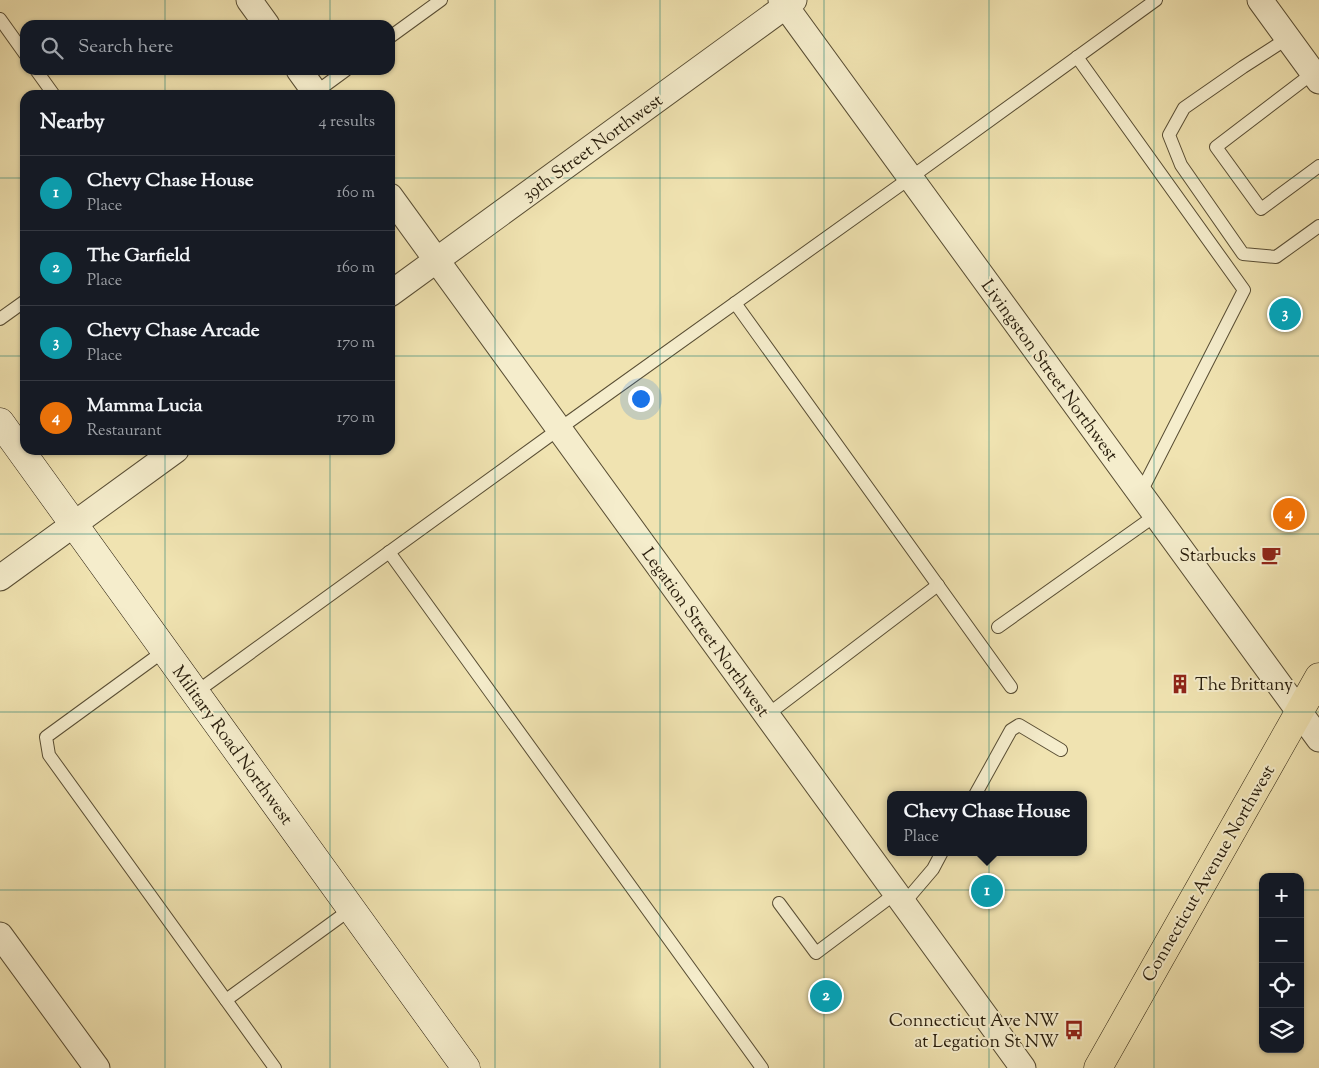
<!DOCTYPE html>
<meta charset="utf-8">
<style>
:root{--surface:#171b24;--page:#242831;--text:#f1f3f6;--muted:#9ea1a6;--line:#363941;--accent:#c59692}
body{margin:0;font-family:"Sorts Mill Goudy",serif;background:var(--page);color:var(--text)}
.controls{position:absolute;right:15px;bottom:15px;display:grid;overflow:hidden;border-radius:10px;box-shadow:0 1px 4px #0004}
.controls button{width:45px;height:45px;display:grid;place-items:center;padding:0;border:0;border-bottom:1px solid var(--line);background:var(--surface);color:var(--text);font:25px sans-serif}
.you{position:absolute;left:640px;top:398px;width:18px;height:18px;margin:-12px;border:4px solid #fff;border-radius:50%;background:#1a73e8;box-shadow:0 0 0 8px #1a73e833}
.badge{display:grid;place-items:center;width:32px;height:32px;border-radius:50%;background:var(--accent);color:#fff;font-size:16px;font-weight:700}
.pin{position:absolute;translate:-50% -50%;border:2px solid #fff;box-shadow:0 1px 5px #0006}
.popup{position:absolute;left:887px;top:791px;width:200px;height:65px;box-sizing:border-box;display:grid;place-content:center;border-radius:10px;background:var(--surface);filter:drop-shadow(0 1px 4px #0005);font-size:16px;white-space:nowrap;color:var(--muted)}
.popup b{font-size:19px;color:var(--text)}
.popup::after{content:'';position:absolute;left:50%;top:100%;margin-left:-10px;border:10px solid transparent;border-top-color:var(--surface)}
.list{margin:0;padding:0;list-style:none}
h2{display:flex;justify-content:space-between;align-items:center;height:65px;margin:0;padding:0 20px;font-size:21px}
h2 small{font-size:16px;font-weight:400;color:var(--muted)}
.list li{display:grid;grid-template-columns:32px 1fr auto;gap:15px;align-items:center;box-sizing:border-box;height:75px;padding:0 20px;border-top:1px solid var(--line)}
.list b{display:block;font-size:19px;white-space:nowrap}
.list p{margin:0;font-size:16px;white-space:nowrap;color:var(--muted)}
.list em{font-size:16px;font-style:normal;color:var(--muted)}
.icon{flex:none;width:28px;height:28px;fill:none;stroke:currentColor;stroke-width:2;stroke-linecap:round;stroke-linejoin:round}
.map{position:relative;flex:none;width:1319px;height:1068px;overflow:hidden}
.search{position:absolute;background:var(--surface);box-shadow:0 1px 4px #0004;left:20px;top:20px;width:375px;height:55px;display:flex;align-items:center;gap:12px;box-sizing:border-box;padding:0 18px;border-radius:15px;color:var(--muted);font-size:19px}
.panel{position:absolute;background:var(--surface);box-shadow:0 1px 4px #0004;left:20px;top:90px;width:375px;height:365px;border-radius:15px}
.map>svg:first-child{display:block}
</style>
<div class="map">
<svg width="1319" height="1068" viewBox="0 0 1319 1068">
<rect width="100%" height="100%" fill="#f0e3b1"/>
<filter id="stains"><feTurbulence type="fractalNoise" baseFrequency=".004" numOctaves="4"/><feColorMatrix values="0 0 0 0 .2 0 0 0 0 .09 0 0 0 0 .02 0 0 0 .5 -.17"/></filter>
<radialGradient id="worn" r=".72"><stop offset=".6" stop-color="#630" stop-opacity="0"/><stop offset="1" stop-color="#630" stop-opacity=".3"/></radialGradient>
<g fill="none" stroke-linecap="round" stroke-linejoin="round">
<defs>
<g id="lane">
<polyline points="0,19 25,54"/>
<polyline points="390,37 441,0"/>
<polyline points="1288,38 1243,67 1184,108 1169,135 1181,165 1243,254 1276,257 1319,226"/>
<polyline points="1077,57 1244,290 1140,494"/>
<polyline points="36,70 54,95"/>
<polyline points="1313,73 1216,147 1261,209 1319,166"/>
<polyline points="312,95 346,70"/>
<polyline points="735,303 1011,687"/>
<polyline points="0,319 25,301"/>
<polyline points="389,552 762,1068"/>
<polyline points="998,627 1156,515"/>
<polyline points="164,651 46,737 49,755 275,1068"/>
<polyline points="195,693 559,429 910,178 1156,0"/>
<polyline points="767,715 938,585"/>
<polyline points="975,795 1011,730 1019,725 1061,750"/>
<polyline points="779,903 816,953 896,893"/>
<polyline points="904,903 933,869 942,852"/>
<polyline points="226,1000 351,909"/>
</g>
<g id="street">
<polyline points="249,0 267,25"/>
<polyline points="781,0 1319,739"/>
<polyline points="1260,0 1319,81"/>
<polyline points="299,70 317,95"/>
<polyline points="390,196 1023,1068"/>
<polyline points="390,294 794,0"/>
<polyline points="0,578 176,450"/>
<polyline points="0,935 97,1068"/>
</g>
<polyline id="secondary" points="0,422 466,1068"/>
<polyline id="primary" points="1098,1068 1319,677"/>
</defs>
<use href="#lane" stroke="#594e34" stroke-width="14"/>
<use href="#street" stroke="#594e34" stroke-width="27"/>
<use href="#secondary" stroke="#271c0b" stroke-width="29"/>
<use href="#primary" stroke="#271c0b" stroke-width="29"/>
<use href="#lane" stroke="#f5edcc" stroke-width="12"/>
<use href="#street" stroke="#f5edcc" stroke-width="25"/>
<use href="#secondary" stroke="#f5edcc" stroke-width="28"/>
<use href="#primary" stroke="#f0e3b1" stroke-width="28"/>
</g>
<path fill="none" stroke="#0f766e" stroke-width="1" stroke-opacity="0.55" d="M165 0V25M330 0V25M495 0V1068M660 0V1068M824 0V1068M989 0V1068M1154 0V1068M165 70V95M330 70V95M0 178H25M390 178H1319M0 356H25M390 356H1319M165 450V1068M330 450V1068M0 534H1319M0 712H1319M0 890H1263M1300 890H1319"/>
<defs>
<symbol id="cafe-bare" viewBox="-9 -9 18 18"><path d="M-5.5-4.5H6V0H3Q3 3.5 0 3.5H-2.5Q-5.5 3.5-5.5 0ZM3-3.2v2h1.7v-2ZM-6 4.5H4V6H-6Z" fill="#8f2418" stroke="#f5edcc" stroke-width="2.5" paint-order="stroke"/></symbol>
<symbol id="building-bare" viewBox="-9 -9 18 18"><path d="M-4-6H4V6H1V3H-1V6H-4ZM-2.5-4.3h1.7v1.8h-1.7ZM.8-4.3h1.7v1.8H.8ZM-2.5-1h1.7V.8h-1.7ZM.8-1h1.7V.8H.8Z" fill="#8f2418" stroke="#f5edcc" stroke-width="2.5" paint-order="stroke"/></symbol>
<symbol id="bus-bare" viewBox="-9 -9 18 18"><path d="M-5-6H5V4H4V6H2V4H-2V6H-4V4H-5ZM-3.5-4V0h7V-4ZM-3.5 1.2v1.5H-2V1.2ZM2 1.2v1.5H3.5V1.2Z" fill="#8f2418" stroke="#f5edcc" stroke-width="2.5" paint-order="stroke"/></symbol>
</defs>
<g fill-rule="evenodd">
<use href="#cafe-bare" x="1257" y="541" width="28" height="28"/>
<use href="#building-bare" x="1166" y="670" width="28" height="28"/>
<use href="#bus-bare" x="1060" y="1016" width="28" height="28"/>
</g>
<g text-anchor="middle" stroke-width="4" stroke-linejoin="round" paint-order="stroke">
<g font-size="18" fill="#271c0b" stroke="#f5edcc">
<text transform="translate(592 147) rotate(-36)" y="6">39th Street Northwest</text>
<text transform="translate(1050 370) rotate(54)" y="6">Livingston Street Northwest</text>
<text transform="translate(706 632) rotate(54)" y="6">Legation Street Northwest</text>
<text transform="translate(233 745) rotate(54)" y="6">Military Road Northwest</text>
<text transform="translate(1208 873) rotate(-60)" y="6">Connecticut Avenue Northwest</text>
</g>
<g font-size="18" fill="#271c0b" stroke="#f5edcc" text-anchor="end">
<text x="1256" y="561">Starbucks</text>
<text x="1195" y="690" text-anchor="start">The Brittany</text>
<text x="1059" y="1026">Connecticut Ave NW<tspan x="1059" dy="21">at Legation St NW</tspan></text>
</g>
</g>
<rect width="100%" height="100%" filter="url(#stains)"/>
<rect width="100%" height="100%" fill="url(#worn)"/>
</svg>
<div class="controls">
<button>+</button>
<button>−</button>
<button><svg class="icon" aria-label="locate" viewBox="0 0 24 24"><circle cx="12" cy="12" r="6"/><path d="M12 2v4M12 18v4M2 12h4M18 12h4"/></svg></button>
<button><svg class="icon" aria-label="layers" viewBox="0 0 24 24"><path d="M12 4l9 5-9 5-9-5zM3 14l9 5 9-5"/></svg></button>
</div>
<div class="you"></div>
<div class="pin badge" style="left:987px;top:891px;background:#0f9aa8">1</div>
<div class="popup"><b>Chevy Chase House</b>Place</div>
<div class="pin badge" style="left:826px;top:996px;background:#0f9aa8">2</div>
<div class="pin badge" style="left:1285px;top:314px;background:#0f9aa8">3</div>
<div class="pin badge" style="left:1289px;top:514px;background:#e8710a">4</div>
<div class="search"><svg class="icon" aria-label="search" viewBox="0 0 24 24"><circle cx="10" cy="10" r="6"/><path d="M15 15l6 6"/></svg>Search here</div>
<section class="panel">
<h2>Nearby<small>4 results</small></h2>
<ul class="list">
<li><span class="badge" style="background:#0f9aa8">1</span><div><b>Chevy Chase House</b><p>Place</p></div><em>160 m</em></li>
<li><span class="badge" style="background:#0f9aa8">2</span><div><b>The Garfield</b><p>Place</p></div><em>160 m</em></li>
<li><span class="badge" style="background:#0f9aa8">3</span><div><b>Chevy Chase Arcade</b><p>Place</p></div><em>170 m</em></li>
<li><span class="badge" style="background:#e8710a">4</span><div><b>Mamma Lucia</b><p>Restaurant</p></div><em>170 m</em></li>
</ul>
</section>
</div>
